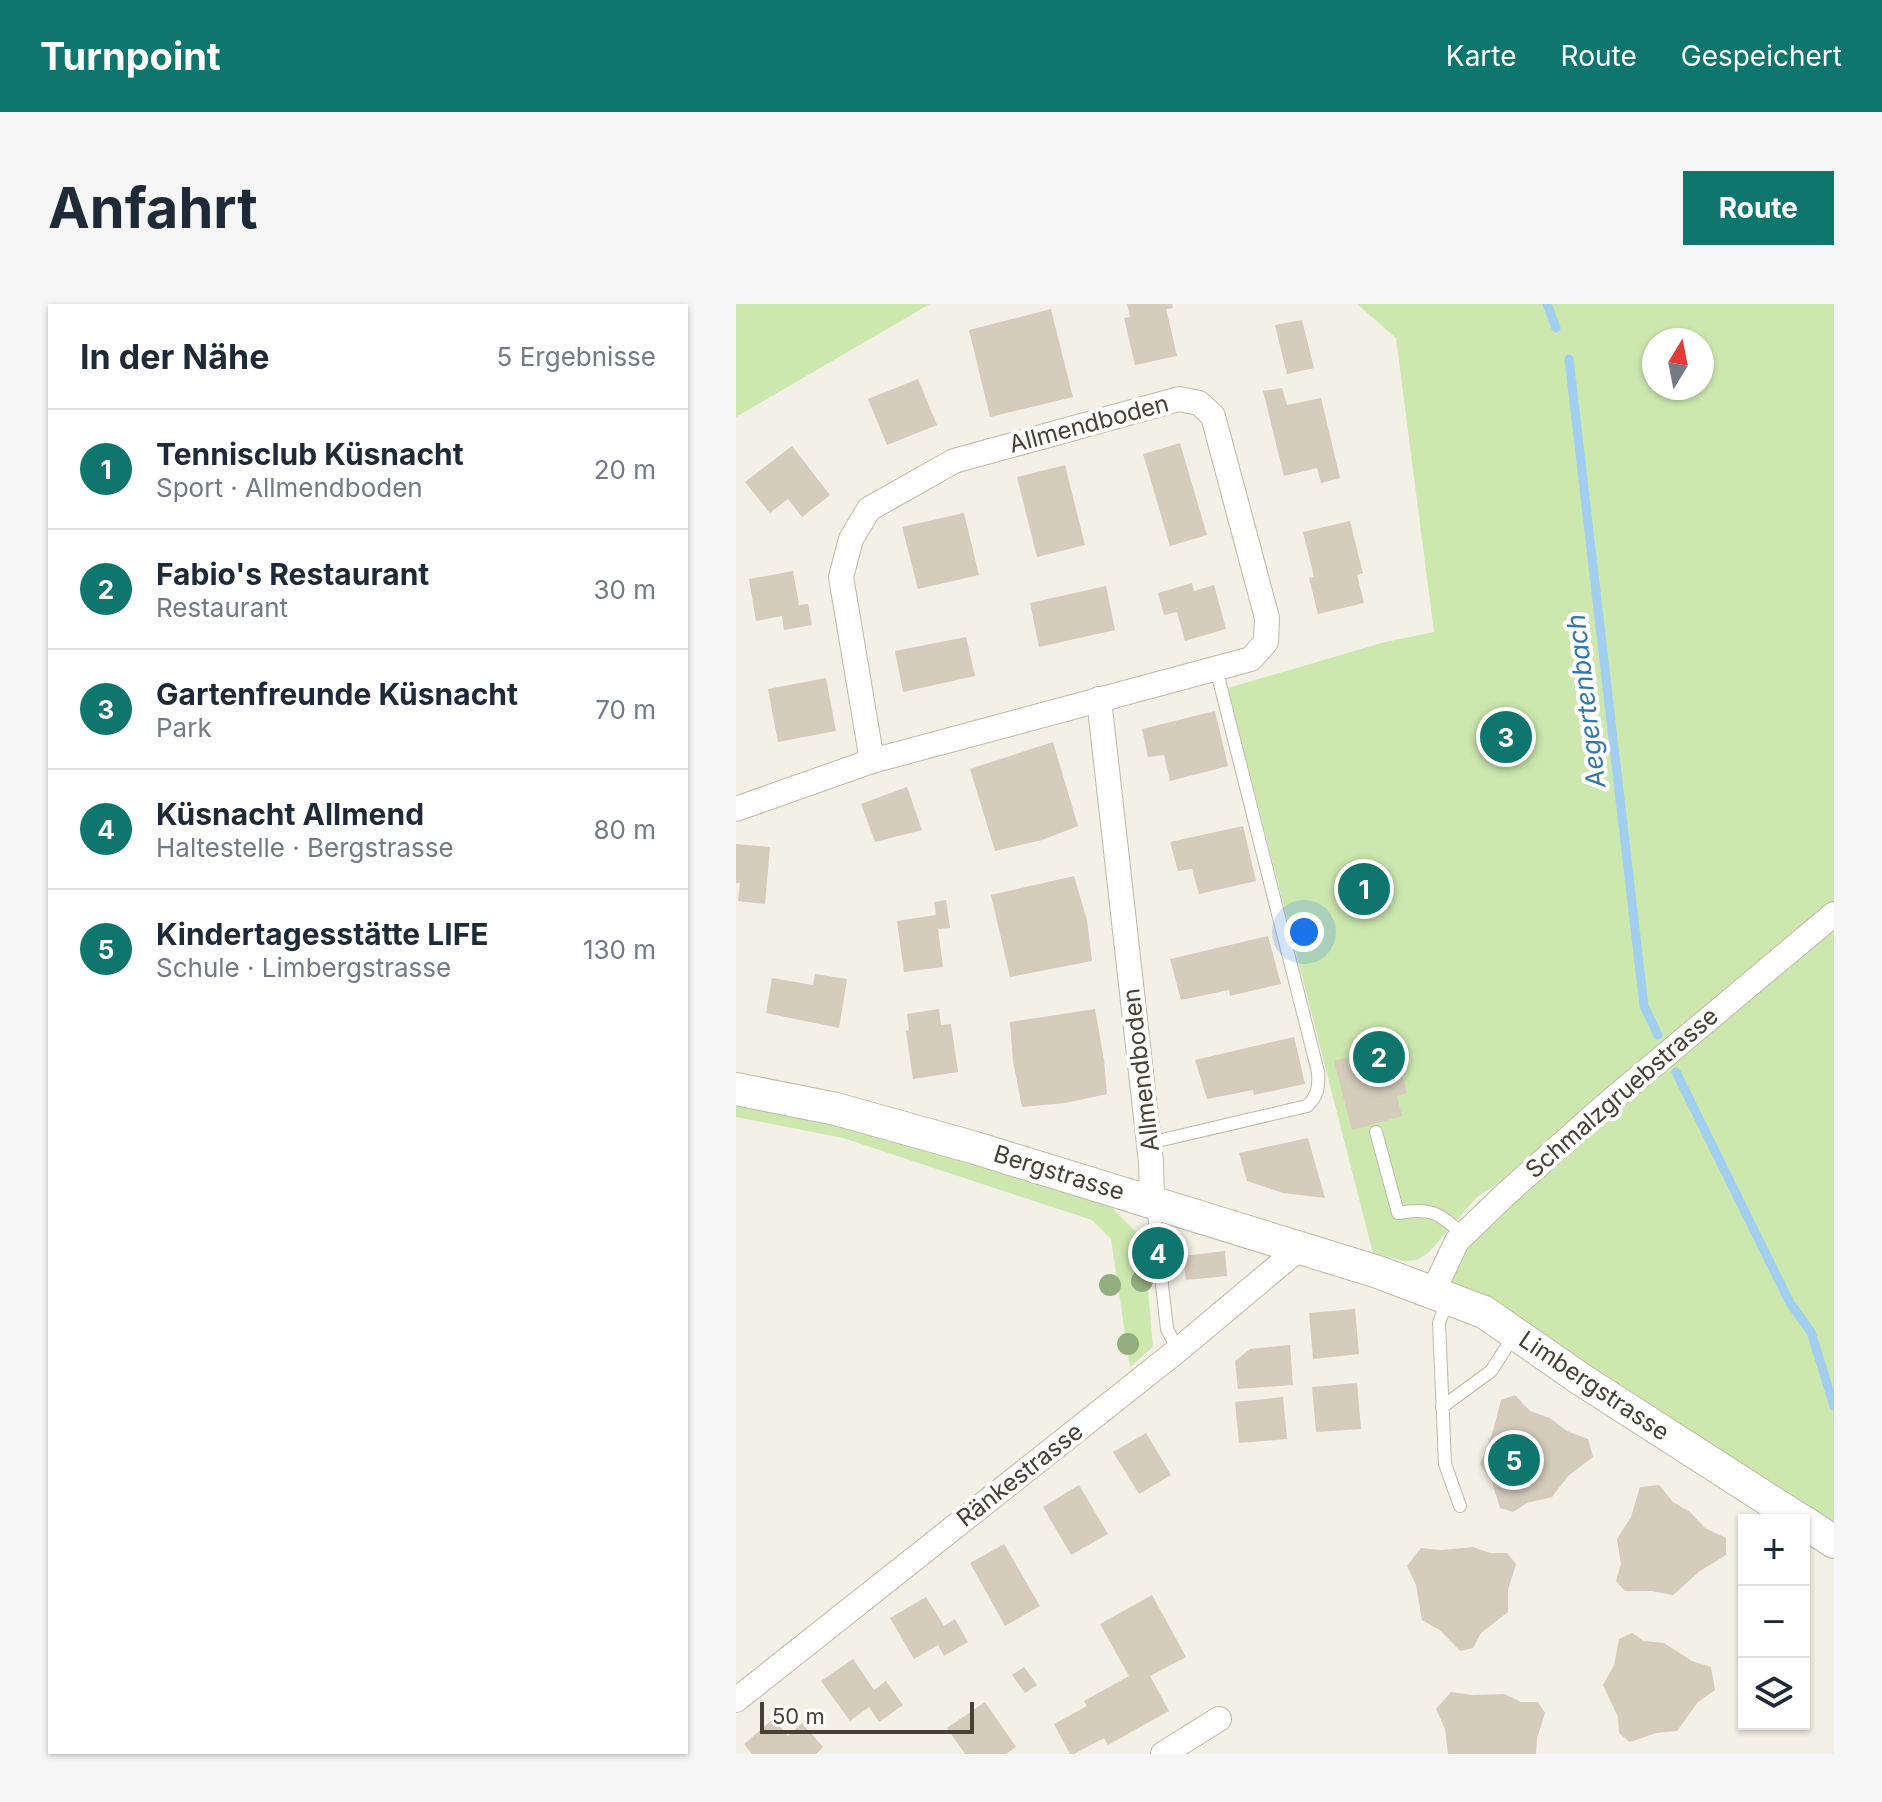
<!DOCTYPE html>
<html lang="de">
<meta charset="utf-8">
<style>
:root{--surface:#fff;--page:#f6f6f7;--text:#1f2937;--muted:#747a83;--line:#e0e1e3;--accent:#0f766e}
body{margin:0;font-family:Inter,sans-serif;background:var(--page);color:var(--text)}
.controls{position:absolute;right:24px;bottom:24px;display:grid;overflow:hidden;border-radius:0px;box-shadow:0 2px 6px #0004}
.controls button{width:72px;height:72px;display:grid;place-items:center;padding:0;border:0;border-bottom:2px solid var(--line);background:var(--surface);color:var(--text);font:40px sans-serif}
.compass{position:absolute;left:906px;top:24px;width:72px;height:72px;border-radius:50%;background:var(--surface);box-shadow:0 2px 6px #0004;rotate:10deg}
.scale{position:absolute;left:24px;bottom:20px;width:214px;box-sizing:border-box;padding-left:8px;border:4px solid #464035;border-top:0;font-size:22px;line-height:28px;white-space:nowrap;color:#464035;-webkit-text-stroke:6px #fff;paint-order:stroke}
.you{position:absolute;left:568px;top:628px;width:28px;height:28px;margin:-20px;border:6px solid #fff;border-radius:50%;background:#1a73e8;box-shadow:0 0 0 12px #1a73e833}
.badge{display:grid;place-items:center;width:52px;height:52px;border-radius:50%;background:var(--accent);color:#fff;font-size:26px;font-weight:700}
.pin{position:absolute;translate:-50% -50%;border:4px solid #fff;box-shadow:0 2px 8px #0006}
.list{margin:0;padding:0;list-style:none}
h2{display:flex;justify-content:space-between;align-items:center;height:104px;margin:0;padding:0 32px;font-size:34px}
h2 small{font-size:26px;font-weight:400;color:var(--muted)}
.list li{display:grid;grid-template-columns:52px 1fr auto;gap:24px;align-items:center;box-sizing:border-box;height:120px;padding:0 32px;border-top:2px solid var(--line)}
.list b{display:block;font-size:30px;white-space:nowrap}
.list p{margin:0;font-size:26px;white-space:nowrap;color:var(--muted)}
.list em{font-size:26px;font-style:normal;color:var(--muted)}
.icon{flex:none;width:44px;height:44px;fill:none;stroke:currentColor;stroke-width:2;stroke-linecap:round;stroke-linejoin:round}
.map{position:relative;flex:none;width:1098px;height:1450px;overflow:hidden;border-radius:0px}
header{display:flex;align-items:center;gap:48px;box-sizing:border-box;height:112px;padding:0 40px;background:var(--accent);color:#fff}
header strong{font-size:38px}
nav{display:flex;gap:44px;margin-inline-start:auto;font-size:28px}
.intro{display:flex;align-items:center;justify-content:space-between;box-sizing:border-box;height:192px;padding:0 48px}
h1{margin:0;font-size:56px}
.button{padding:20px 36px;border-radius:0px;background:var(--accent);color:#fff;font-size:28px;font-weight:700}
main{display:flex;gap:48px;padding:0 48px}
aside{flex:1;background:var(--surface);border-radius:0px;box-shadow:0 2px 6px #0004}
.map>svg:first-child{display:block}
</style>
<header>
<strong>Turnpoint</strong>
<nav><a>Karte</a><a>Route</a><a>Gespeichert</a></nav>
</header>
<div class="intro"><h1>Anfahrt</h1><a class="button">Route</a></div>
<main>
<aside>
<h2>In der Nähe<small>5 Ergebnisse</small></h2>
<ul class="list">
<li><span class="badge">1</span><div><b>Tennisclub Küsnacht</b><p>Sport · Allmendboden</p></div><em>20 m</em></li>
<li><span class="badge">2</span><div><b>Fabio's Restaurant</b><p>Restaurant</p></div><em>30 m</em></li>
<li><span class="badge">3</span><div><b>Gartenfreunde Küsnacht</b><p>Park</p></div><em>70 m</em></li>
<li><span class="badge">4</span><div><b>Küsnacht Allmend</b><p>Haltestelle · Bergstrasse</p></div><em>80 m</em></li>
<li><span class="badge">5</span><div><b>Kindertagesstätte LIFE</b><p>Schule · Limbergstrasse</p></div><em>130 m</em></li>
</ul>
</aside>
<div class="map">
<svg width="1098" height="1450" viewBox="0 0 1098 1450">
<rect width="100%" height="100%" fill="#f3f0e6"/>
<g fill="#cce8af" fill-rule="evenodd">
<polygon points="0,0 194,0 0,113"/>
<path d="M621 0H1098V1238L697 988 778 869 741 893 693 948 681 956 669 957 637 949 492 384 649 338 698 328 660 34ZM918 36H966V84H918Z"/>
<polygon points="0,799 105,820 371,899 400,928 409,953 417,1043 394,1063 375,935 356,916 107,834 0,813"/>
</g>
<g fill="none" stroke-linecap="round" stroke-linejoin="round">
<g stroke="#a2cef0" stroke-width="9">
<polyline points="811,0 820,24"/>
<polyline points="833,55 908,702 922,731"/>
<polyline points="940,768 1054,999 1075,1028 1098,1102"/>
</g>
</g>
<g fill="#d5ccbc">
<polygon points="391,0 436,0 437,4 430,5 441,52 399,61 388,14 394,13"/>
<polygon points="315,5 337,93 254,113 233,26"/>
<polygon points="566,16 578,64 551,70 539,21"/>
<polygon points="182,75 201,121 151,141 132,95"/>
<polygon points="546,84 551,101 585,94 604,174 585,179 581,164 548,172 527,87"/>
<polygon points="444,139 471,231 434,242 407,150"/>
<polygon points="56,142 94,191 66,213 52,195 34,209 9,178"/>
<polygon points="329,161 349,241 301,253 281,173"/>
<polygon points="228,209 243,271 182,285 166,223"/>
<polygon points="614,217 627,269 621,271 628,299 582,310 573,274 578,273 567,228"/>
<polygon points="57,267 63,301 72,300 76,321 48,326 46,312 20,317 13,275"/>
<polygon points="456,279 458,287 478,281 490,325 449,337 441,308 428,311 422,289"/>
<polygon points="370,282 379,326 303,343 294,299"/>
<polygon points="230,333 239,372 167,388 159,347"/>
<polygon points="90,374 100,427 42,438 32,385"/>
<polygon points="479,407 492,462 434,477 428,451 412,453 406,425"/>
<polygon points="317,438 342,522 306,536 259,547 234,465"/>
<polygon points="171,483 186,526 139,538 125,500"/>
<polygon points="507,522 520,577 463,590 456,565 442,567 434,538"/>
<polygon points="0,540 34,543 29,600 2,597 4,579 0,579"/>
<polygon points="338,572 351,616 356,657 274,673 255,591"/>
<polygon points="210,596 214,624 202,625 207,663 168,668 161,617 200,611 198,598"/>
<polygon points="532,632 545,680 494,692 493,686 445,696 434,655"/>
<polygon points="79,670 111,675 103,724 30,709 36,674 77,681"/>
<polygon points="203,705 205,721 215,720 222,768 177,775 170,727 173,726 171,710"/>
<polygon points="359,705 368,756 371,790 329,799 286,803 277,757 274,718"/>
<polygon points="558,733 569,780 518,791 517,786 471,795 459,756"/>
<polygon points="658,741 671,789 661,792 666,812 616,826 598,757"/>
<polygon points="572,834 589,894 547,889 511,877 503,849"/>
<polygon points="489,947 491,972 450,976 447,952"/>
<polygon points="619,1005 623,1050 577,1055 573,1009"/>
<polygon points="554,1041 557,1081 502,1085 499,1057 514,1045"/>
<polygon points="621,1079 625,1125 580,1128 576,1083"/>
<polygon points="779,1091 794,1107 814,1114 831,1127 852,1135 857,1153 832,1172 816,1193 791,1199 777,1208 764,1204 756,1178 744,1160 757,1127 765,1096"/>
<polygon points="547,1093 551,1135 503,1139 499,1098"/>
<polygon points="410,1129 435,1171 403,1190 377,1148"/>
<polygon points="343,1181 372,1230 335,1251 307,1203"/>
<polygon points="923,1181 937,1198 954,1208 969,1224 990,1234 990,1251 964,1267 937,1291 915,1287 889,1287 880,1277 885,1260 881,1235 895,1213 904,1183"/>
<polygon points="268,1240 304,1302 269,1322 234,1259"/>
<polygon points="737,1243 754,1249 771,1249 780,1260 772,1286 772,1308 745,1329 737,1344 724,1347 705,1327 686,1316 680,1281 671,1262 685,1244 706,1246"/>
<polygon points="416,1291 450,1353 414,1372 433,1407 372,1441 368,1434 338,1450 334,1450 318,1420 351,1402 348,1397 393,1372 364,1320"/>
<polygon points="190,1293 208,1322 219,1315 232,1338 208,1352 202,1341 178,1355 154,1314"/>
<polygon points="896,1329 908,1337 928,1339 956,1357 975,1363 979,1386 962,1398 941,1427 920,1429 894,1438 883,1429 882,1413 867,1381 878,1361 883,1335"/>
<polygon points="117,1355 138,1386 150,1377 167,1401 143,1418 133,1403 114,1417 85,1377"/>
<polygon points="288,1363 301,1381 289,1389 276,1371"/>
<polygon points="715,1388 736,1391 768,1390 785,1398 802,1398 809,1409 801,1434 800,1450 712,1450 709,1425 700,1405"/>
<polygon points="249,1398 280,1443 270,1450 229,1450 211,1424"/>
<polygon points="37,1415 52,1432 66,1419 87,1443 80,1450 16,1450 8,1440"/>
</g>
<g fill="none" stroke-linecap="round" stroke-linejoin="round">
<defs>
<g id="service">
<path d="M640 828 662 909C695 903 704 909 727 931"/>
<path d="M413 839 571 802C582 792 583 783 582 768L480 364"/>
<polyline points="417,901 431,1025 442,1046"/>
<polyline points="712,994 703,1019 709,1160 724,1202"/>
<polyline points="706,1103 755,1067 779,1030"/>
</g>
<g id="minor">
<polygon points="443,95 463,99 477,112 531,314 530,338 515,355 136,457 105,273 115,235 133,205 218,157"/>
<polyline points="363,395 415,858 416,898"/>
<polyline points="0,505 136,457"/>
<polyline points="697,988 721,937 771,889 871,800 1098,610"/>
<polyline points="0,1396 442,1046 565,943"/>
<polyline points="427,1450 483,1415"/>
</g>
<g id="tertiary">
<polyline points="0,785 100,805 236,843 642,968 748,1008 846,1076 1064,1216"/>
<polyline points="1068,1218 1098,1238"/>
</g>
</defs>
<use href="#service" stroke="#bfb8a9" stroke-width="14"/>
<use href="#minor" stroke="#bfb8a9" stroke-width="26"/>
<use href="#tertiary" stroke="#bfb8a9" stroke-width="34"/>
<use href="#service" stroke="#fff" stroke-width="12"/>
<use href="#minor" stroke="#fff" stroke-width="24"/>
<use href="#tertiary" stroke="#fff" stroke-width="32"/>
</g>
<g fill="#93ae7e">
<circle cx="406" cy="977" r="11"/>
<circle cx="374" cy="981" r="11"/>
<circle cx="392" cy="1040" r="11"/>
</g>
<g text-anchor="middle" stroke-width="8" stroke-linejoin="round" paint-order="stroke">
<g font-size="24" fill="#464035" stroke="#fff">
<text transform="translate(353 120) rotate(-15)" y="8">Allmendboden</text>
<text transform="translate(405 766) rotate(-97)" y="8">Allmendboden</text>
<text transform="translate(886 789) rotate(-41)" y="8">Schmalzgruebstrasse</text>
<text transform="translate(323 869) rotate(17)" y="8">Bergstrasse</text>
<text transform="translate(858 1082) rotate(34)" y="8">Limbergstrasse</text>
<text transform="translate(284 1171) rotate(-38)" y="8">Ränkestrasse</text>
</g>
<g font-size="26" font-style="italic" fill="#2e77b2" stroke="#fff">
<text transform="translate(850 397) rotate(-97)" y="9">Aegertenbach</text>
</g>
</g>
</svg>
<div class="controls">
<button>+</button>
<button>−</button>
<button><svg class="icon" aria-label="layers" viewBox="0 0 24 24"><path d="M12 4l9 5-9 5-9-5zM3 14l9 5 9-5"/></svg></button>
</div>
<svg class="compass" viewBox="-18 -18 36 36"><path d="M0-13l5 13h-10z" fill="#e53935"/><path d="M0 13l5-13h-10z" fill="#747a83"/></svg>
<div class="scale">50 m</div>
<div class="you"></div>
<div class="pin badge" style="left:628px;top:585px">1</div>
<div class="pin badge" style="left:643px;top:753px">2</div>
<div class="pin badge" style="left:770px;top:433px">3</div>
<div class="pin badge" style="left:422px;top:949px">4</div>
<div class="pin badge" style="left:778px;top:1156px">5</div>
</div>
</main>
